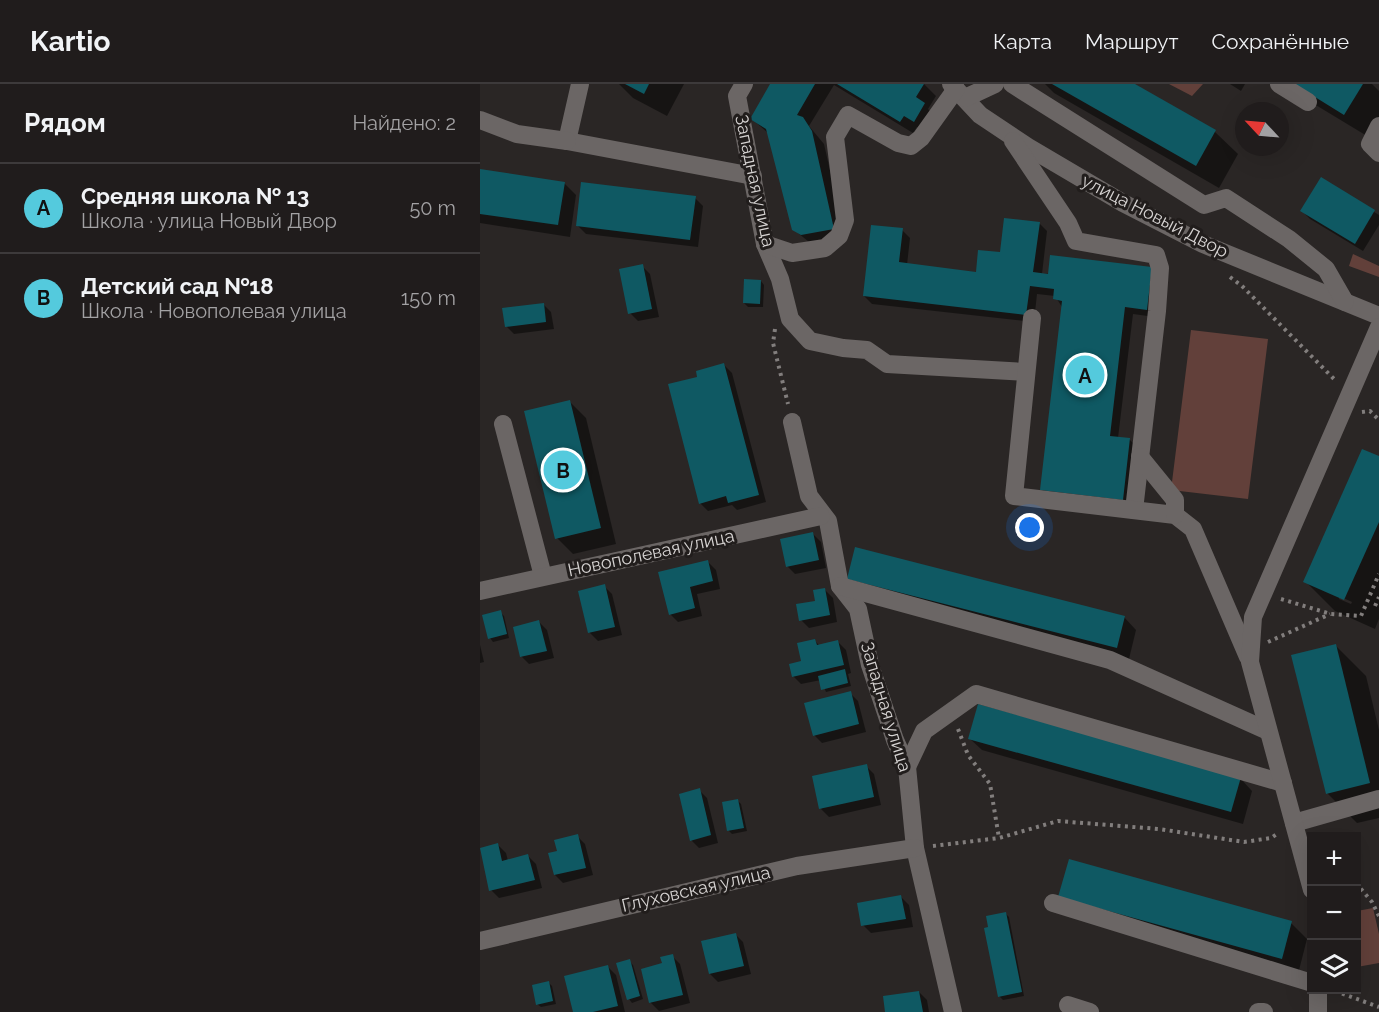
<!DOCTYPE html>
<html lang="ru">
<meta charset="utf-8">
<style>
:root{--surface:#201c1c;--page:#282525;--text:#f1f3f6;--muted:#a2a1a3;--line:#3d3a3b;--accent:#54cadd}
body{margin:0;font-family:Raleway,sans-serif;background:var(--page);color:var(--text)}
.controls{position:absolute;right:18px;bottom:18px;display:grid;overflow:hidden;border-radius:0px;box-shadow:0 6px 24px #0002}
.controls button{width:54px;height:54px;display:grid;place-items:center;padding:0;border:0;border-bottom:2px solid var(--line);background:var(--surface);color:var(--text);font:30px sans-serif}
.compass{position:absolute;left:755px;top:18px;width:54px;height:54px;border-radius:50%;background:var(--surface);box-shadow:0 6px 24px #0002;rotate:296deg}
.you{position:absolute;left:550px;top:444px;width:21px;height:21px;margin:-15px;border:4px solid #fff;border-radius:50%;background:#1a73e8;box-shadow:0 0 0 9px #1a73e833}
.badge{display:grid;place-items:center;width:39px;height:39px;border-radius:50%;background:var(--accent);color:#111;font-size:20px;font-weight:700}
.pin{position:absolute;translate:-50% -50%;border:3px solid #fff;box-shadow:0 2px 6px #0006}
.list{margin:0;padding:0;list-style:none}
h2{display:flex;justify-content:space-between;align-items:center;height:78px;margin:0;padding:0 24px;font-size:26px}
h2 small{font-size:20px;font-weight:400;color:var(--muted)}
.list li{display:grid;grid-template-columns:39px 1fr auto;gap:18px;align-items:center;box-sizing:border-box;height:90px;padding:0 24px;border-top:2px solid var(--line)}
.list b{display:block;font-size:22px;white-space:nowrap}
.list p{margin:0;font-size:20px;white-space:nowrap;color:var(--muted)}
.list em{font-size:20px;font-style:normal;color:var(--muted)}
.icon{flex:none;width:33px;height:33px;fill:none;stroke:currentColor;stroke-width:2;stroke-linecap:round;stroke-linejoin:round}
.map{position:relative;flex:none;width:899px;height:928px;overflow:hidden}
header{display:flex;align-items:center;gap:36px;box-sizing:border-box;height:84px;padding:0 30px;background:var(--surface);border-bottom:2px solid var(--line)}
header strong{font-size:28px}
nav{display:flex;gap:33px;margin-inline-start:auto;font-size:21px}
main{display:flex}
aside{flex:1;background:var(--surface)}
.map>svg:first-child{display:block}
</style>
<header>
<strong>Kartio</strong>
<nav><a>Карта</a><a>Маршрут</a><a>Сохранённые</a></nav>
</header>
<main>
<aside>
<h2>Рядом<small>Найдено: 2</small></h2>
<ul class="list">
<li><span class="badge">A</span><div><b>Средняя школа № 13</b><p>Школа · улица Новый Двор</p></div><em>50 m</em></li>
<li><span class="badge">B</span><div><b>Детский сад №18</b><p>Школа · Новополевая улица</p></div><em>150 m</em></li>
</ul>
</aside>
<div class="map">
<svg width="899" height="928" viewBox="0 0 899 928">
<rect width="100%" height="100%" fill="#2a2625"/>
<g fill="#62403a">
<polygon points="689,0 723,0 712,12"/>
<polygon points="873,170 899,182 899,193 869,182"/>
<polygon points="711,246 788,255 768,415 691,406"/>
<polygon points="893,824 899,850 899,879 877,883 877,827"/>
</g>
<g fill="#0007" fill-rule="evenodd">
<polygon points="139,0 204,0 187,32 153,14"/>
<polygon points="292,0 444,0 456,12 448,25 456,33 446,49 437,43 433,49 354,1 329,42 344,60 366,157 334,162 313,145 289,50 272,35"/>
<polygon points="565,0 652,0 735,48 758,70 739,104 574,9"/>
<polygon points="750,0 765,0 761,7"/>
<polygon points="801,0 892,0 899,7 899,33 887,52"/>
<polygon points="0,87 84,99 96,111 90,153 0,139"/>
<polygon points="841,95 899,131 899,141 883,167 830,135 822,127"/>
<polygon points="215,114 223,122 218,163 106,150 98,142"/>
<polygon points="559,139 567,147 562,190 672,184 675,233 653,230 638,354 649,355 657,363 650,423 570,414 562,406 582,223 575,212 557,210 554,238 392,220 384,212 422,146 430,154 427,181 497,189"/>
<polygon points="162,182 170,190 179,233 158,237 150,229"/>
<polygon points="281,197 284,201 283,223 268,223 264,219"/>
<polygon points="63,220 71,228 74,245 34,250 26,242"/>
<polygon points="244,281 252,289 286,418 257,426 252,421 228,427 220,419 219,294"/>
<polygon points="90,318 106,334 136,460 93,470 77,454"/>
<path d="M899 374V535L895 545 855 527 825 497ZM859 512 872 518 871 520 859 515Z"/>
<polygon points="333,450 341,458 346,484 315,490 307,482"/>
<polygon points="228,478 236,486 240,505 217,510 222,532 198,538 190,530"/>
<polygon points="368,494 644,533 656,546 649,575 380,506"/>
<polygon points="124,502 132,510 142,551 118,557 110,549 100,508"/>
<polygon points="345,506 353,514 357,538 329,544 321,536"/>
<polygon points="20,528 24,532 29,554 13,558 10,554"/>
<polygon points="59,538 67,546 74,574 49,580 41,572"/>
<polygon points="335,557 340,562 358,558 366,566 371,589 368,590 371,602 346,608 341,596 321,600 313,592"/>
<polygon points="0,561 4,578 0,579"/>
<polygon points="855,561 886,592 899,646 899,734 877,739 847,709"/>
<polygon points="370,609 378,617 386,648 342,659 334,651"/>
<polygon points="489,654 760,694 772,707 763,740 502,666"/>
<polygon points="386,682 394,690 401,721 349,733 341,725"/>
<polygon points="219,706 227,714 238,759 219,764 211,756"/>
<polygon points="258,717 261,720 267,747 252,750 249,747"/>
<polygon points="97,752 105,760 113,791 83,799 75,791 79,768"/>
<polygon points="18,761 26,769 28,777 48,772 56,780 62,804 19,814 11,806"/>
<polygon points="421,813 429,821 433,843 391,849 383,841"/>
<polygon points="580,813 811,839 827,855 818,890"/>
<polygon points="526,830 529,833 544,912 523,916 519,912"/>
<polygon points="255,850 263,858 271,890 238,898 230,890"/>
<polygon points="192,872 200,880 210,919 179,927 171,919 163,886 183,881"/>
<polygon points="149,877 153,881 163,915 152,919 149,915"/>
<polygon points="128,883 136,891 145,928 95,928"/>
<polygon points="68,898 72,902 76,920 61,923 57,920"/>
<polygon points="439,908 447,916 449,928 407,928"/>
</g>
<g fill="#0f5963">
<polygon points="145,0 169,0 164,10"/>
<polygon points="290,0 335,0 317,31 323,33 332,47 354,145 321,151 312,146 286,45 270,35"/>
<polygon points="357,0 444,0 436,13 445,19 434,38 424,32 420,38"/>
<polygon points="572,0 655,0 736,46 716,82"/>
<polygon points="814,0 883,0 864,31"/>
<polygon points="0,85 85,98 78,141 0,130"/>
<polygon points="841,93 895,126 875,160 820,127"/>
<polygon points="101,98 216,112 210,156 96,142"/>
<polygon points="524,134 560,138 553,188 568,190 570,171 672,183 667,226 645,223 630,352 650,354 643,416 560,406 582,217 573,215 574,205 550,202 546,231 383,212 391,141 423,144 419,178 496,188 498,166 520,168"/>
<polygon points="163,180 172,225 148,230 139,185"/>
<polygon points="264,195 281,196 280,220 263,219"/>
<polygon points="64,219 66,238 25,243 22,224"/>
<polygon points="244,279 279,411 248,419 246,412 219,420 188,300 217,293 216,287"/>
<polygon points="90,316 121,444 75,455 44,327"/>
<polygon points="882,365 899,372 899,438 864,516 823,498"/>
<polygon points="333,448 339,476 306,483 300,455"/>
<polygon points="375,463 645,532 637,564 367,495"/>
<polygon points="228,476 233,497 210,503 215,524 189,531 178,488"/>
<polygon points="125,500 135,543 108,549 98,507"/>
<polygon points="345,504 350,531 319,537 316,520 335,517 333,506"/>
<polygon points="21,526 27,550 8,555 2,531"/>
<polygon points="59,536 67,567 40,573 33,543"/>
<polygon points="335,555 337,561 358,556 364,581 312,593 309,580 321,577 317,559"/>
<polygon points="856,560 890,699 846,710 811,571"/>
<polygon points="365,585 368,599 341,606 338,592"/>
<polygon points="371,607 379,640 333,652 324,619"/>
<polygon points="498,620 761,693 751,728 488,655"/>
<polygon points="387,680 394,713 339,725 332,692"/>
<polygon points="220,704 231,751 210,757 199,710"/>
<polygon points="258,715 264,744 247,747 242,718"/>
<polygon points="98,750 106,784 74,791 68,769 77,767 74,756"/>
<polygon points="18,759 22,777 48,770 55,796 9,807 0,764"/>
<polygon points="589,775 812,837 802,875 578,813"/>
<polygon points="421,811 426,835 381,842 377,819"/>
<polygon points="526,828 542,908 518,913 504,844 508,843 506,832"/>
<polygon points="256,849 264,882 229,890 221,857"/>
<polygon points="193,870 203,911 169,919 161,885 182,879 180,873"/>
<polygon points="150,875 160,912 147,916 136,879"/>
<polygon points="128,881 138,922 113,928 93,928 84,892"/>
<polygon points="69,897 73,917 56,921 52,901"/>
<polygon points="439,907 443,928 405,928 403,912"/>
</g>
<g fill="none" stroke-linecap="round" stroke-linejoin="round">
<g stroke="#827e7d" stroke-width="4" stroke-dasharray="3 4.5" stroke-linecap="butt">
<polyline points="750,193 762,202 856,297"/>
<polyline points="295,245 293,259 308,320"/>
<polyline points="882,328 890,327 899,336"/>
<polyline points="801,515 851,530 881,532 899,490"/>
<polyline points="895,522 899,513"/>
<polyline points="788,558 850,530"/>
<polyline points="478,645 488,671 510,700 519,754"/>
<polyline points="453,762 519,754 578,737 679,745 764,758 791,754 797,750"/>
<polyline points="876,799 892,818 899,832"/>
<polyline points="855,907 899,923"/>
</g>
<g stroke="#6b6665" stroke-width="18">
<polyline points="100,0 87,57 273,92"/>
<polyline points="264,0 257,12 285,160 300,195 310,235 330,257 363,264 387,266 407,280 546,288"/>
<polyline points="471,0 500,31 548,63 643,119 723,160 899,232"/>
<polyline points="532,0 724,121 746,114 809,155 846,185 865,218"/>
<polyline points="799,0 828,18"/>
<polyline points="485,14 515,0"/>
<polyline points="0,36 37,50 87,57"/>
<polyline points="899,42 890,60 899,69"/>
<polyline points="533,57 588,139 596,157 676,171 680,184 677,227 654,426"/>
<polyline points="285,160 312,169 345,164 359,152 365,136 355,53 368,31 418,59 431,62 441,54 476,5"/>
<polyline points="552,234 534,412 695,431 713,445 768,573"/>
<polyline points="312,338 329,412 348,437 360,502 378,525 390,581 415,656 427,683 435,764 473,928"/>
<polyline points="23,340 63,492"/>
<polyline points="660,373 695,416 695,431"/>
<polyline points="360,502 630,576 788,647"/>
<polyline points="0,507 341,432"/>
<polyline points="427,683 444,647 496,610 803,699"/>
<polyline points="814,739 899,715"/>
<polyline points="832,806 770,578 773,533 899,243"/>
<polyline points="573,819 832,899"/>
<polyline points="0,857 317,782 435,764"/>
<polyline points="838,906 838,928"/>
<polyline points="588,921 610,928"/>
<polyline points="778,928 784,928"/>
</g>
</g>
<g text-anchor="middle" stroke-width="6" stroke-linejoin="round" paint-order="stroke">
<g font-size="18" fill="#d6d3d2" stroke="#211d1c">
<text transform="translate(275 97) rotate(78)" y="6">Западная улица</text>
<text transform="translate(675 132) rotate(27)" y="6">улица Новый Двор</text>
<text transform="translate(171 469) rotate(-12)" y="6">Новополевая улица</text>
<text transform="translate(406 623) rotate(73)" y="6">Западная улица</text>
<text transform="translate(216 805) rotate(-13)" y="6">Глуховская улица</text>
</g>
</g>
</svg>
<div class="controls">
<button>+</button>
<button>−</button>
<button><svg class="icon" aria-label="layers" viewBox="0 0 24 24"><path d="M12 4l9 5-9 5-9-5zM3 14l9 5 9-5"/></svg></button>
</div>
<svg class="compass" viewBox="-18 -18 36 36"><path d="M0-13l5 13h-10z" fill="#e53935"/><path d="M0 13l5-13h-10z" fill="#a2a1a3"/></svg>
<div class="you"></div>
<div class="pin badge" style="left:605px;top:291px">A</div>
<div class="pin badge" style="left:83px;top:386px">B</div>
</div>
</main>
